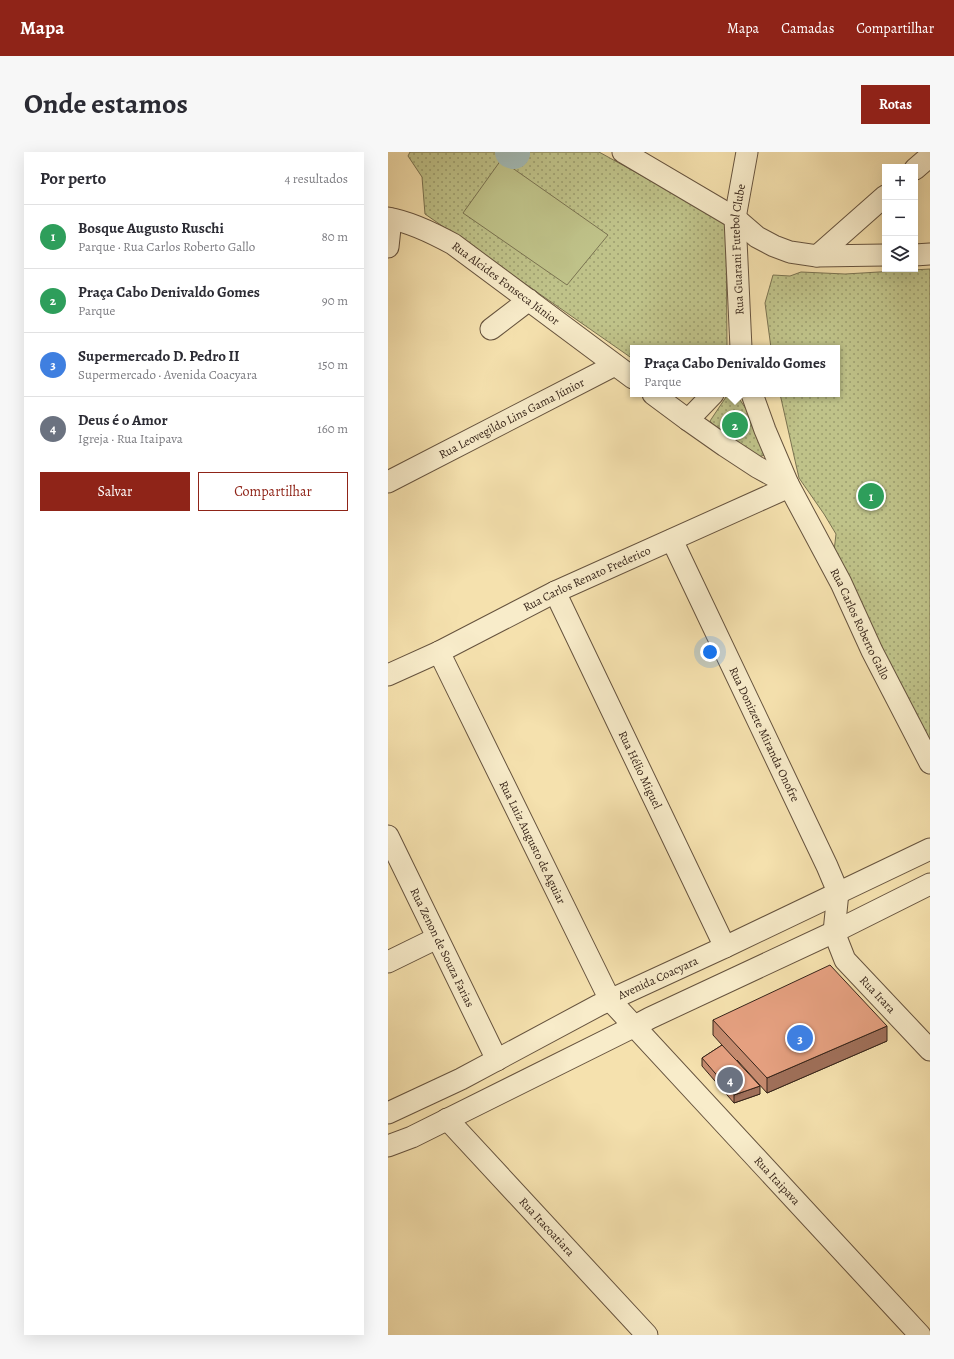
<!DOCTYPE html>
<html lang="pt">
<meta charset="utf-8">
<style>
:root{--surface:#fff;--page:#f7f7f7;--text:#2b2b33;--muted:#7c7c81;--line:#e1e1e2;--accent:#8f2418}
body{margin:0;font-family:Alegreya,serif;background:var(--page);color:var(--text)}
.controls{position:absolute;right:12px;top:12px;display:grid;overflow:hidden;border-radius:0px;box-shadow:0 4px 16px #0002}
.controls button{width:36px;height:36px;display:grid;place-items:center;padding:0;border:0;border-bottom:1px solid var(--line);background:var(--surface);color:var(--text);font:20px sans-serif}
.you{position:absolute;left:322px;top:500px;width:14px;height:14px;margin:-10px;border:3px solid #fff;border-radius:50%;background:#1a73e8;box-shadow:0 0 0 6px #1a73e833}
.badge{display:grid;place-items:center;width:26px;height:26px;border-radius:50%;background:var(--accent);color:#fff;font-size:13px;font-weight:700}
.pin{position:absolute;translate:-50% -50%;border:2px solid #fff;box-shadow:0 1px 4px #0006}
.popup{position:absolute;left:242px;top:193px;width:210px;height:52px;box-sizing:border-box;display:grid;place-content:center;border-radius:0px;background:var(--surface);filter:drop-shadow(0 1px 3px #0005);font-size:13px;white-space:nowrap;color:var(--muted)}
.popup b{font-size:15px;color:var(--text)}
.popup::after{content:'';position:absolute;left:50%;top:100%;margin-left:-8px;border:8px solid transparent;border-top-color:var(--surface)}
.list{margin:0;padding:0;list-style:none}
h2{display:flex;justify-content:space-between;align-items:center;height:52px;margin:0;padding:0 16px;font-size:17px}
h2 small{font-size:13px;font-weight:400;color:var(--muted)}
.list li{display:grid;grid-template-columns:26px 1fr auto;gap:12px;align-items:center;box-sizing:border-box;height:64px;padding:0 16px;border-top:1px solid var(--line)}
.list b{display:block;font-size:15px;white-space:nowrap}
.list p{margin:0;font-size:13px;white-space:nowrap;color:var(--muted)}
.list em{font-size:13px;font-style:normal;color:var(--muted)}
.actions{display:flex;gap:8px;padding:12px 16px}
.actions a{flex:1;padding:9px 0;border:1px solid var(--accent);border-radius:0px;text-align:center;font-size:14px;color:var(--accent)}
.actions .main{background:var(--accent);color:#fff}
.icon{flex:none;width:22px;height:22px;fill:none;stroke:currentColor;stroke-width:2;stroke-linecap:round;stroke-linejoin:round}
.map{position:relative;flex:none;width:542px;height:1183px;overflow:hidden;border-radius:0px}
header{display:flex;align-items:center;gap:24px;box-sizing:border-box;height:56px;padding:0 20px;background:var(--accent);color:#fff}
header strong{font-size:19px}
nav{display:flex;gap:22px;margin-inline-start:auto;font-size:14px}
.intro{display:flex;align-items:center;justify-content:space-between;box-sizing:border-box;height:96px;padding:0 24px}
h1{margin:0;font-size:28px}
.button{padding:10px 18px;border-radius:0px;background:var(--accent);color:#fff;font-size:14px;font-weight:700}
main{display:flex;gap:24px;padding:0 24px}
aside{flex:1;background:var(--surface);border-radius:0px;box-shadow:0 4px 16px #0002}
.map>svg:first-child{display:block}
</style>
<header>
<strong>Mapa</strong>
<nav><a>Mapa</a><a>Camadas</a><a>Compartilhar</a></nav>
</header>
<div class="intro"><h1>Onde estamos</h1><a class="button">Rotas</a></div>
<main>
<aside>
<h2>Por perto<small>4 resultados</small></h2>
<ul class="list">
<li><span class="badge" style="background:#2e9e5b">1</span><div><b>Bosque Augusto Ruschi</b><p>Parque · Rua Carlos Roberto Gallo</p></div><em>80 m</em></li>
<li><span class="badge" style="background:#2e9e5b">2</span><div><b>Praça Cabo Denivaldo Gomes</b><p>Parque</p></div><em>90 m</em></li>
<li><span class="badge" style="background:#3f7fe0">3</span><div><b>Supermercado D. Pedro II</b><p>Supermercado · Avenida Coacyara</p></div><em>150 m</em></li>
<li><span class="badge" style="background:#6b7280">4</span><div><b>Deus é o Amor</b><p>Igreja · Rua Itaipava</p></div><em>160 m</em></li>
</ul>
<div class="actions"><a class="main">Salvar</a><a>Compartilhar</a></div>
</aside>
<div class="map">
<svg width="542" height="1183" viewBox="0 0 542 1183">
<defs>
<pattern id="grass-dots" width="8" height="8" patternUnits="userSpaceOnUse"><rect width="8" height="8" fill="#bfc289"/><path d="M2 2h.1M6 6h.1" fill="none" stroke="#9c9d6f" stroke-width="1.8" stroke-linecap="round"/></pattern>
</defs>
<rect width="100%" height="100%" fill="#f5e1ae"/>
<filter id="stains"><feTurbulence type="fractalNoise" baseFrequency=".005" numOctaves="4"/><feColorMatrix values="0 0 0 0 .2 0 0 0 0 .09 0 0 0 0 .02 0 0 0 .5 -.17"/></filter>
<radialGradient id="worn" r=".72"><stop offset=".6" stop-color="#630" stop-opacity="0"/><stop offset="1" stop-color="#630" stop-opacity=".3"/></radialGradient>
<g fill="url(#grass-dots)" stroke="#7a7351">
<polygon points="22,0 211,0 338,70 339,196 245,196 245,207 37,62 34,25 20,4"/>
<polygon points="542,117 542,597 445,408 448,382 436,362 411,326 392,242 449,242 449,196 383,196 377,151 385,123 402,124 413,120 457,122"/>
<polygon points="340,242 348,242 372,278 377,303 366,306 338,288 322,269"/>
</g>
<polygon fill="#bfc289" stroke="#7a7351" points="113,8 220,83 179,133 75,61"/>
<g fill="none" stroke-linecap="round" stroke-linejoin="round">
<polyline stroke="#a2bab6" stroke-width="32" points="123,0 126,1"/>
<defs>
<g id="minor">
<polyline points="235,0 347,66 369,85 386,94 402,100 429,104 497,103"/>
<polyline points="527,17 542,4"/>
<path id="s1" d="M0 66C23 70 45 81 65 92L245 226"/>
<polyline points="0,95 3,67"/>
<polyline points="527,103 542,102"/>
<polyline points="429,104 497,44"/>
<polyline points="103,177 141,148"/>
<path id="s2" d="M353 196 347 66 359 0"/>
<path id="s3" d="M265 242 300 268 337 294 369 315 400 332 453 431 484 499 542 611"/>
<polyline points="364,242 377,278 400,332"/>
<polyline points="300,268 325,242"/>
<path id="s4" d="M0 330 227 213"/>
<path id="s5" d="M284 388 439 714 450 740 446 780 457 808 542 898"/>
<path id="s6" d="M167 440 337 795"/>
<path id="s7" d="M51 500 222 848 532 1183"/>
<path id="s8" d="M0 523 51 500 167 440 401 335"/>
<path id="s9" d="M0 684 109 908"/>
<polyline points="0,810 49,786"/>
<path id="s10" d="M0 961 73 927 211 853 337 795 542 697"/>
<path id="s11" d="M59 967 259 1183"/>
<polyline points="0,994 24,985 247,874 262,866 446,780 542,732"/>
</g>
</defs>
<use href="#minor" stroke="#66533e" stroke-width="23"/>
<use href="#minor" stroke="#f8ecca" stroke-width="21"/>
</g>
<polygon fill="#c58a6e" stroke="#362419" points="325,868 499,889 379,941 349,908 372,942 346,951 314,914 314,906 334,893 325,883"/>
<g fill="#a0705a" stroke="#362419">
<polygon points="499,874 499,889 379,941 379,926"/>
<polygon points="372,934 372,942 346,951 346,943"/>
</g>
<g fill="#e5a080" stroke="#362419">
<polygon points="442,813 499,874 379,926 325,868"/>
<polygon points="334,893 372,934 346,943 314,906"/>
</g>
<g text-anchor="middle" stroke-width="3.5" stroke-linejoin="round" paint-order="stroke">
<g font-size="12" fill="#362419" stroke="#f8ecca">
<text dy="4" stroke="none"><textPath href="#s2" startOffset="99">Rua Guarani Futebol Clube</textPath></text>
<text dy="4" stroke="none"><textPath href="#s1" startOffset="136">Rua Alcides Fonseca Júnior</textPath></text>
<text dy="4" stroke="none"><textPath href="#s4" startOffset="139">Rua Leovegildo Lins Gama Júnior</textPath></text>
<text dy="4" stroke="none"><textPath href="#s8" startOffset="221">Rua Carlos Renato Frederico</textPath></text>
<text dy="4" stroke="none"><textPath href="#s3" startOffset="320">Rua Carlos Roberto Gallo</textPath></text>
<text dy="4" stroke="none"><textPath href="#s5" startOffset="215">Rua Donizete Miranda Onofre</textPath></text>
<text dy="4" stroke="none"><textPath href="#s6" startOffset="197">Rua Hélio Miguel</textPath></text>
<text dy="4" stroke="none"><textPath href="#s7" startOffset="212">Rua Luiz Augusto de Aguiar</textPath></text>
<text dy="4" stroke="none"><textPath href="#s9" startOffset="124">Rua Zenon de Souza Farias</textPath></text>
<text dy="4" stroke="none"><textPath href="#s10" startOffset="302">Avenida Coacyara</textPath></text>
<text dy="4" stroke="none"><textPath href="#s5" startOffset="507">Rua Irara</textPath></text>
<text dy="4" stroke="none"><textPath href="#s7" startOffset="634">Rua Itaipava</textPath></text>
<text dy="4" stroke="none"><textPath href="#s11" startOffset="147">Rua Itacoatiara</textPath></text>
</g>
</g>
<rect width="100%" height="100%" filter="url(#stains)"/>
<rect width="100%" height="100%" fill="url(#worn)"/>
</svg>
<div class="controls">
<button>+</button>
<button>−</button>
<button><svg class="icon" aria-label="layers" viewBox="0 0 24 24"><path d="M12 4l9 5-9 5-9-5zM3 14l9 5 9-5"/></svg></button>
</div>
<div class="you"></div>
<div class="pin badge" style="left:483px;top:344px;background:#2e9e5b">1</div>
<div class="pin badge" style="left:347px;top:273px;background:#2e9e5b">2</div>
<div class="popup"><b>Praça Cabo Denivaldo Gomes</b>Parque</div>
<div class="pin badge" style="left:412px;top:886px;background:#3f7fe0">3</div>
<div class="pin badge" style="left:342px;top:928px;background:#6b7280">4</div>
</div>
</main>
